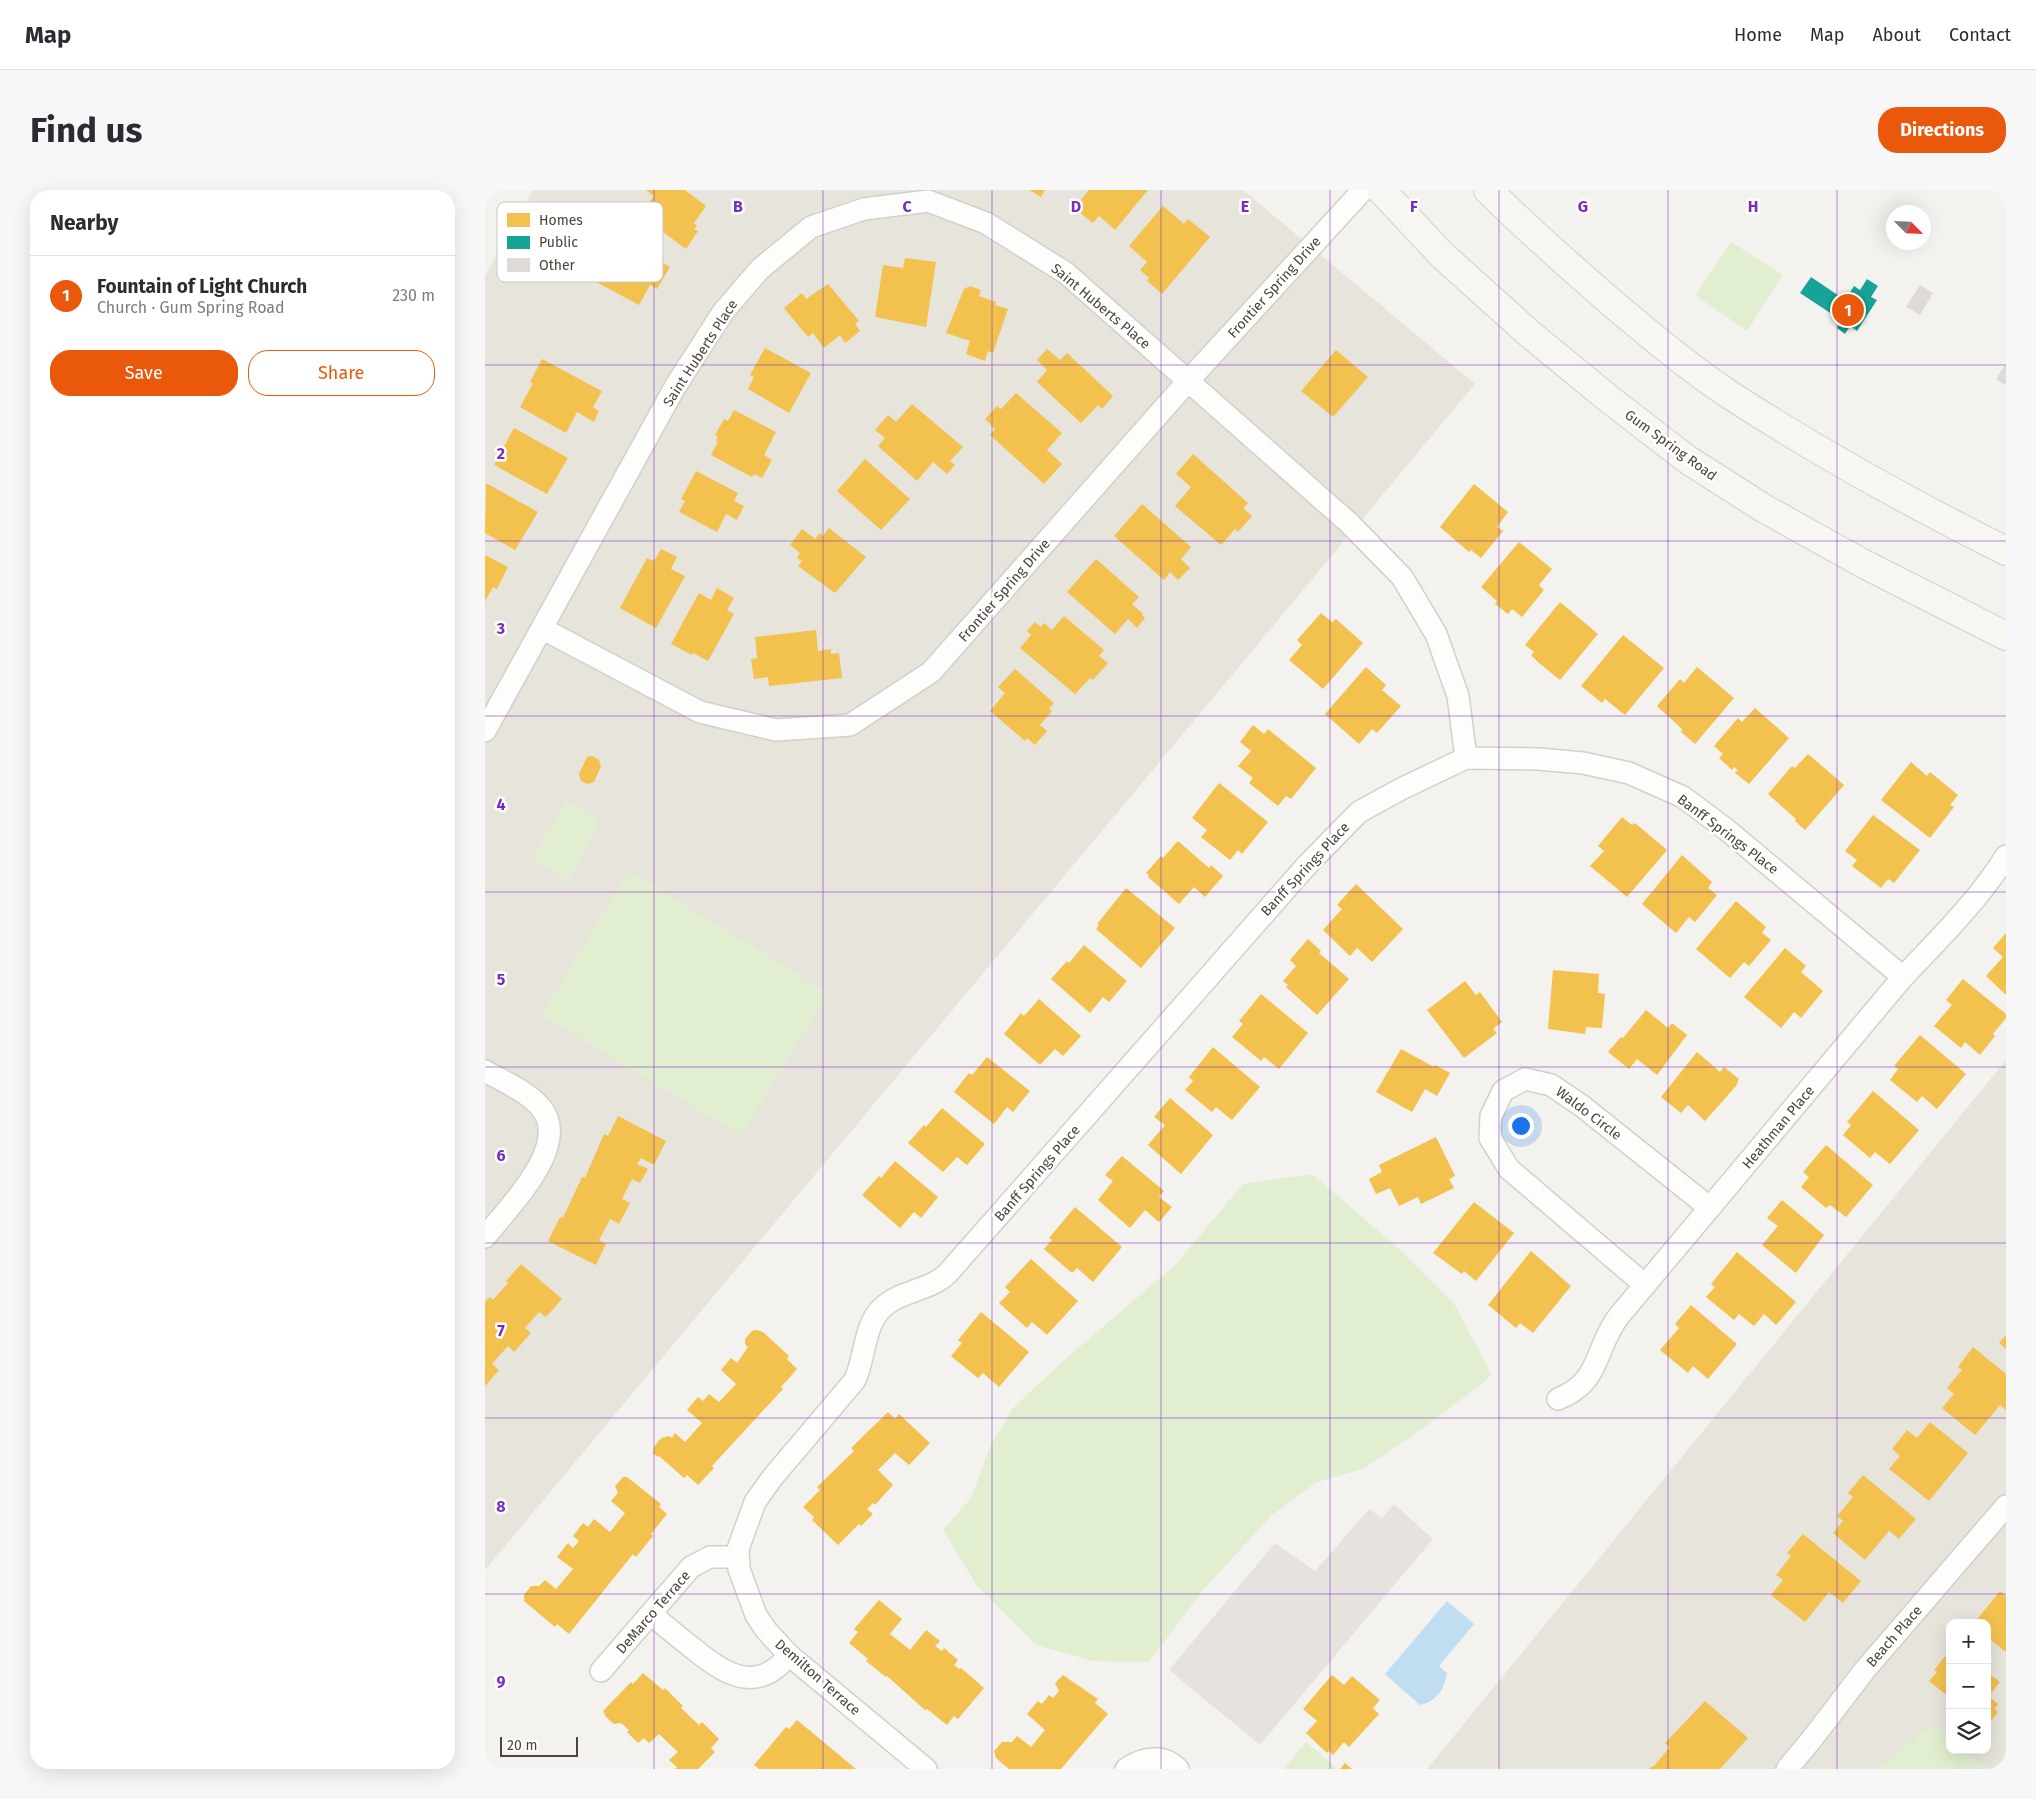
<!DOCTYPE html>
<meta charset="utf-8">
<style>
:root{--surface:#fff;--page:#f7f7f7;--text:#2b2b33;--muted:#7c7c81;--line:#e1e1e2;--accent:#ea580c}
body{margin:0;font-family:"Fira Sans",sans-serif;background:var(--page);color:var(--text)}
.controls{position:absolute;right:15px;bottom:15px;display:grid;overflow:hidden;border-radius:10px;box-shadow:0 5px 20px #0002}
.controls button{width:45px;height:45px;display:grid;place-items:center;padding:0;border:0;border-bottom:1px solid var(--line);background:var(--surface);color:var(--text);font:25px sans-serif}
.compass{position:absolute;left:1401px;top:15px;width:45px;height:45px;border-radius:50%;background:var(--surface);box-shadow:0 5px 20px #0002;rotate:114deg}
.scale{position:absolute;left:15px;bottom:12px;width:78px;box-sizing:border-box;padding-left:5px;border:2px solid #4b4439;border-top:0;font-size:14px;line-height:18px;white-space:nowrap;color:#4b4439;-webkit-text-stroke:4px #fff;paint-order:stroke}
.you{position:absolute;left:1035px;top:935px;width:18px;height:18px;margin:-12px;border:4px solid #fff;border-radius:50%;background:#1a73e8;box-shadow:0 0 0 8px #1a73e833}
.badge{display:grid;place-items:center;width:32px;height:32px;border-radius:50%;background:var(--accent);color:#fff;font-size:16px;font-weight:700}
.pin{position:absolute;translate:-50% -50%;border:2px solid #fff;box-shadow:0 1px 5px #0006}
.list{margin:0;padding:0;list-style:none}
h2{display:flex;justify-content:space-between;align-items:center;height:65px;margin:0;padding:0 20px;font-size:21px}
h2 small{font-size:16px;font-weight:400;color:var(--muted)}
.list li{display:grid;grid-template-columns:32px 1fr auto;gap:15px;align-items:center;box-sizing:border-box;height:80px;padding:0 20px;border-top:1px solid var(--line)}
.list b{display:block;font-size:19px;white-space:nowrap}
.list p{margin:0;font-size:16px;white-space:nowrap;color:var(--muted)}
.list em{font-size:16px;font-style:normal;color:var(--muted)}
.actions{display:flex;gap:10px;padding:15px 20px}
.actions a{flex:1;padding:11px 0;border:1px solid var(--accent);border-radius:20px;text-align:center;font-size:18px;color:var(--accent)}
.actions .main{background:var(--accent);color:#fff}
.icon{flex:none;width:28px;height:28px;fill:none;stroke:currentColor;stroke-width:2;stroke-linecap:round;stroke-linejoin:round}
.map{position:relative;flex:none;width:1521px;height:1579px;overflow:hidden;border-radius:20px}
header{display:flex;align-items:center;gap:30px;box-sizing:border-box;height:70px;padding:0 25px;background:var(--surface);border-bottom:1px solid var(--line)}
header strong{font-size:24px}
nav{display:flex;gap:28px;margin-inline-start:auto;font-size:18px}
.intro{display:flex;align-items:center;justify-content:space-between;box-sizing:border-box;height:120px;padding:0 30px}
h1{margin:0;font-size:35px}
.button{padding:12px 22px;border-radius:20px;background:var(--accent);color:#fff;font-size:18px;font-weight:700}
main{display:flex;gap:30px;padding:0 30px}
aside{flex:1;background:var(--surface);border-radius:20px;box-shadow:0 5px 20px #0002}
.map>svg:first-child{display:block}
</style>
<header>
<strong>Map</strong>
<nav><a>Home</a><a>Map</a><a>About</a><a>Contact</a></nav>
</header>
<div class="intro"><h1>Find us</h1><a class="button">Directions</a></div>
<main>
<aside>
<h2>Nearby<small></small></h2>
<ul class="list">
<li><span class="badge">1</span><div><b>Fountain of Light Church</b><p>Church · Gum Spring Road</p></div><em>230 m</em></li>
</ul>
<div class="actions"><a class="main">Save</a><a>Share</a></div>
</aside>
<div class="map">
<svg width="1521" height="1579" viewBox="0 0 1521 1579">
<rect width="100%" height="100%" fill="#f4f2ee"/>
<g fill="#e7e4dc" fill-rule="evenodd">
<polygon points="48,0 758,0 990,194 0,1380 0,86"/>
<path d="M1521 870V1579H942ZM1465 1433H1502V1560H1465Z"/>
</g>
<g fill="#e1eecf">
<polygon points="1246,52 1298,85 1262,141 1210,105"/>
<polygon points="80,611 115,631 83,691 48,669"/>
<polygon points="144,681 343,803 256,946 57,825"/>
<polygon points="827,984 912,1057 970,1115 1006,1184 1000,1191 929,1245 880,1278 830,1293 787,1325 719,1399 664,1472 608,1471 551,1455 492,1396 458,1340 486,1308 506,1255 528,1218 576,1173 691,1074 758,994"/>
<polygon points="1448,1535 1465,1549 1465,1560 1479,1560 1501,1579 1392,1579"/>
<polygon points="821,1552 853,1579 799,1579"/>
</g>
<polygon fill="#e6e3df" points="909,1314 948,1349 775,1555 684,1480 790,1353 830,1381 884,1319 897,1328"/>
<path fill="#c0ddf1" d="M962 1411 989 1434 954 1476 962 1483C959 1500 952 1511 935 1515L900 1484Z"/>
<g fill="#f2c14e">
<polygon points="161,0 200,0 221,16 209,33 212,36 209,39 213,41 201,59 158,27 162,21 159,19 169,6"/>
<polygon points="544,0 560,0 556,7"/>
<polygon points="604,0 663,0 630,40 614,26 608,33 589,18"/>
<polygon points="678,16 699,34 703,29 725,47 677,104 662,91 664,88 655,80 662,72 644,56"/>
<polygon points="138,51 185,77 172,99 165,95 154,115 113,93 132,58 134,59"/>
<polygon points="420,68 451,72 441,137 390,127 398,75 418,78"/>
<polygon points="343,94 374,131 370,134 375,141 360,153 355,145 339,158 328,143 323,147 299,118 317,103 321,109"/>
<polygon points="485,96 496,100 494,106 511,112 510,115 523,119 508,163 503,161 500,171 481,164 485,151 461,143 479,99"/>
<polygon points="280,158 326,183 304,223 263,199 269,187 265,185"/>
<polygon points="562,159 575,170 582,163 628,206 617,219 613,215 596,233 552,192 562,180 552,170"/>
<polygon points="851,160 883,187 848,227 816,201"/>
<polygon points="57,169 117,201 108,217 114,221 109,232 92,222 81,243 35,217 48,193 45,192"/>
<polygon points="531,203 577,243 562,260 577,274 559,294 505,245 510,239 500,229 512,216 516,219"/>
<polygon points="427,214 478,257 465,271 470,275 462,284 448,272 432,291 393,256 400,248 390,240 403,225 411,232"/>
<polygon points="249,220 291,242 279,265 287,270 277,288 269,284 267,287 226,265 233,252 231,251 233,247 230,245 239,229 243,231"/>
<polygon points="29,238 83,268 62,304 9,275"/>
<polygon points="708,264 763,313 758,318 767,326 753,342 750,339 736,355 690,316 706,297 691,284"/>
<polygon points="380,269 425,309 396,340 352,301"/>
<polygon points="211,281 253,303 249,311 259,316 252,330 241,324 232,342 194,322 200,311 196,309"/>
<polygon points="1,293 53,322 30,360 0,343"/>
<polygon points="989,294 1023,322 1012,337 1018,341 996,368 986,360 984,362 955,337"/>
<polygon points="657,314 706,357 696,369 705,378 693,390 685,382 679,390 629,346"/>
<polygon points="344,338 381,367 350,403 313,376 317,371 312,368 315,363 305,355 317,339 330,349 335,343 338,346"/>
<polygon points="1034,352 1067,379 1054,395 1059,400 1037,427 1027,419 1023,424 1010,414 1012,411 996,397"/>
<polygon points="176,359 192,367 186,379 200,386 171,438 135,418 162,368 169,371"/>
<polygon points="0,365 23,377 12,399 8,397 0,411"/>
<polygon points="611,369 654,407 647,414 658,424 657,425 660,428 652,438 643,429 630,444 582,402"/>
<polygon points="232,398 249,408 242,420 249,424 223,471 208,463 207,465 186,454 214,403 226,410"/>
<polygon points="1075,412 1113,444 1075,490 1054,473 1046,465 1049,462 1040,455"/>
<polygon points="836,423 847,432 851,429 878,453 838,499 804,470 817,455 812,450"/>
<polygon points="579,426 619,460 614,466 623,473 608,490 605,488 590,504 535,458 546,445 542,441 550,432 556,437 559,433 567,440"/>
<polygon points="331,440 333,461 346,459 346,464 354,463 357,488 284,496 283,487 269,489 266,469 272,468 270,447"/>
<polygon points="1138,445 1179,478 1140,525 1120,509 1117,513 1096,496"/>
<polygon points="881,477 901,495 897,500 916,516 892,543 887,539 874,554 840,524"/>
<polygon points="1212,477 1249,508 1210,554 1196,542 1197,539 1172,516 1195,489 1199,493"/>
<polygon points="530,479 569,513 564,519 567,521 555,535 562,541 550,555 542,548 540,551 505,521 520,503 513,497"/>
<polygon points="1270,518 1304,548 1264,594 1250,583 1253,580 1249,577 1247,580 1234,568 1238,564 1229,556 1253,528 1257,532"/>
<polygon points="768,535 779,544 783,539 831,578 806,609 801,606 793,616 764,593 768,588 753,576 766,561 755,552"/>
<polygon points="1323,564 1359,595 1320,640 1310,631 1311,629 1283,604 1307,576 1310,578"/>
<polygon points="107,566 114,570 116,576 109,592 102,594 96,591 94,584 102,567"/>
<polygon points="1426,572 1442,586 1445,582 1473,605 1465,615 1469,617 1445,648 1396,610"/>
<polygon points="734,593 783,632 757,664 753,660 745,670 716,647 722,640 707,628"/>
<polygon points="1388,625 1435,660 1409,693 1403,689 1396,698 1367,676 1372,670 1360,661"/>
<polygon points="1137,627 1147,635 1150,633 1182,660 1142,707 1105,676 1119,661 1113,656"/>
<polygon points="693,651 724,678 726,675 738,686 720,707 709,697 694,714 663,687 664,685 661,683 676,666 678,668"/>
<polygon points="1197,665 1227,692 1223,698 1232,705 1210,732 1204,727 1191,743 1157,714"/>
<polygon points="871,694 918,739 887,772 872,758 865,766 838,740 857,719 852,715"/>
<polygon points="641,698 690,738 656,778 611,739 614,735 612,734"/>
<polygon points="1251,711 1281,737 1277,743 1286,750 1264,776 1259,772 1245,788 1211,759"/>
<polygon points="1521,743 1521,805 1501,786 1518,767 1508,758"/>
<polygon points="823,749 836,761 834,763 864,789 832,825 801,797 803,795 798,791 811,776 805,770"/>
<polygon points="599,755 642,791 624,812 618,807 605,823 566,789 582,771 584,773"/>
<polygon points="1300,758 1321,776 1316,782 1338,801 1316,828 1309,822 1296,838 1259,807"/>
<polygon points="1068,780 1114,784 1113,803 1120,804 1117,838 1101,837 1100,844 1063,839"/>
<polygon points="1478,789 1521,824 1521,828 1508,844 1510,846 1495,865 1480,852 1476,858 1449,836 1467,815 1461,810"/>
<polygon points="980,791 991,805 995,802 1017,832 1008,839 1012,843 979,868 942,820"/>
<polygon points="776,804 823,843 794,879 779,867 776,871 747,847 758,834 754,831"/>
<polygon points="554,809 596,846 578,866 570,859 555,875 519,844 536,823 539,826"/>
<polygon points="1161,820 1183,838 1187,833 1202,845 1172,885 1152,869 1144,879 1123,862 1136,847 1138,848"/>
<polygon points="1435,845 1481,884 1452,919 1437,906 1432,912 1405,890 1413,879 1409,876"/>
<polygon points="728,857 775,897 747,930 731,917 727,922 700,900 708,891 704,887"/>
<polygon points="916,859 949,877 950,875 965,883 952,906 940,899 927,922 891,902"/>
<polygon points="1212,862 1235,882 1239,877 1254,889 1251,896 1220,931 1203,915 1196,923 1176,907"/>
<polygon points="502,867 545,901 528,922 522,917 509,934 469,902 484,883 487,885"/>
<polygon points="1388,901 1434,940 1405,974 1390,962 1385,968 1358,945 1366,935 1362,932"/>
<polygon points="685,908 728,945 696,984 663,955 680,935 669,927"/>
<polygon points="457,918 500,954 482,975 472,967 458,982 423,953 439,935 441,937"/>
<polygon points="133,926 181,951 169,975 156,968 152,974 163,979 155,993 147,989 137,1009 145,1013 134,1034 125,1029 114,1050 121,1054 111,1075 63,1051 75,1027 78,1028 97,987 100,988 119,944 123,946"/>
<polygon points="951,947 970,986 964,989 969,998 936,1014 933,1007 914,1016 905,998 891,1004 884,989 897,982 894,975"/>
<polygon points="1341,955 1388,995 1361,1027 1345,1015 1341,1018 1316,997 1324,987 1318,982"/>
<polygon points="637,966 679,1001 674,1007 687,1017 674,1032 660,1020 645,1038 613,1010 628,991 620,985"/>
<polygon points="410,971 453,1007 436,1028 429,1022 415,1038 377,1005 394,986 396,988"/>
<polygon points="1297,1010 1339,1045 1311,1083 1277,1055 1293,1036 1282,1028"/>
<polygon points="989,1012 1029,1043 991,1091 979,1081 977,1084 948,1063"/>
<polygon points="590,1017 637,1057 608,1092 592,1078 587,1083 559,1059 567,1050 564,1048"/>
<polygon points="1046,1061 1086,1096 1048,1143 1035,1133 1031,1138 1003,1115"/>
<polygon points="1252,1062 1311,1112 1291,1135 1279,1124 1269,1136 1254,1124 1249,1130 1221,1107 1230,1097 1226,1094"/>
<polygon points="546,1069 593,1111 562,1145 547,1132 542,1138 514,1113 525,1102 520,1097"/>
<polygon points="36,1074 77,1109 61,1127 54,1122 40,1138 46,1143 29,1162 23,1156 7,1174 14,1180 0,1196 0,1112 5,1107 8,1110 23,1093 21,1091"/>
<polygon points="1206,1115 1252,1154 1223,1189 1208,1176 1203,1183 1175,1160 1194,1138 1190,1134"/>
<polygon points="496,1122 544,1162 514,1197 498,1183 493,1188 466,1166 477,1153 473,1150"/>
<polygon points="272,1140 278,1142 304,1166 302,1169 312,1179 296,1197 298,1199 227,1276 229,1278 213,1295 202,1285 199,1288 174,1266 173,1267 168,1263 169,1257 176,1248 184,1246 187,1248 190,1243 200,1252 217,1233 202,1220 213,1207 218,1211 224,1204 234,1212 251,1194 236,1180 246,1168 252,1173 263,1157 260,1154 260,1149 267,1141"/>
<polygon points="1521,1145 1521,1159 1514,1153"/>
<polygon points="1488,1157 1521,1184 1521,1220 1515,1215 1490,1245 1457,1218 1469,1204 1462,1198 1477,1180 1473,1177"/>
<polygon points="403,1222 410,1229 414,1224 445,1253 424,1275 410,1263 393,1280 408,1295 390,1315 388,1313 382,1319 388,1324 376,1336 374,1334 353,1355 327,1330 329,1327 318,1317 335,1300 332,1297 369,1261 366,1258"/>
<polygon points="1445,1232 1483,1263 1444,1311 1404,1279 1415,1266 1407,1259 1422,1240 1432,1248"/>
<polygon points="1378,1285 1431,1329 1414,1349 1404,1341 1380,1370 1348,1343 1358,1331 1352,1326 1368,1307 1363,1303"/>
<polygon points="138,1287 142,1287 176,1314 174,1317 182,1324 166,1344 168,1346 151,1367 148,1364 84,1444 72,1434 70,1437 39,1411 39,1405 46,1396 54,1396 60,1390 71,1399 88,1379 72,1367 83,1353 88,1358 94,1351 88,1346 98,1333 103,1337 109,1329 125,1342 140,1323 126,1311 133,1303 130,1296"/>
<polygon points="1318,1344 1376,1391 1358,1413 1344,1402 1320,1432 1286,1405 1298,1390 1291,1385 1306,1366 1302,1363"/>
<polygon points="1515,1401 1521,1406 1521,1462 1502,1447 1502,1433 1489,1433"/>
<polygon points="394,1410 417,1429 405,1444 425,1460 441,1440 455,1451 450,1456 457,1461 459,1458 473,1470 469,1475 474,1479 476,1478 499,1498 473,1529 469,1526 462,1535 442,1519 440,1520 402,1486 401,1487 381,1471 383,1469 364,1453 373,1442 369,1439"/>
<polygon points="1465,1460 1465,1508 1444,1491 1452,1482 1449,1480"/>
<polygon points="1502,1482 1515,1492 1504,1506 1513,1514 1510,1519 1513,1522 1507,1530 1502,1526"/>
<polygon points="158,1483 178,1500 180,1498 198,1516 196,1518 214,1535 217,1532 234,1549 226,1558 230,1562 213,1579 190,1579 192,1577 184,1570 193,1562 174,1544 164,1553 159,1548 153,1553 142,1542 144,1540 136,1533 129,1534 121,1527 118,1521 146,1492 148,1494"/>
<polygon points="578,1485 613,1509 610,1513 623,1524 576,1579 524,1579 511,1568 509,1561 517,1552 527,1552 532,1546 546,1557 560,1540 542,1524 553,1511 557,1514 564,1505 568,1508 574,1501 570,1493"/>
<polygon points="847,1485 859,1495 867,1486 895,1510 888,1518 894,1524 864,1557 859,1552 848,1565 844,1561 842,1563 821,1543 832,1531 818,1519"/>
<polygon points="1220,1511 1263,1548 1235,1579 1164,1579 1167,1576 1168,1577 1185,1557 1180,1553"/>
<polygon points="312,1530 371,1579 274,1579 269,1575 301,1537 304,1539"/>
<polygon points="860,1573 867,1579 855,1579"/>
</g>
<polygon fill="#17a398" points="1326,87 1360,110 1369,96 1375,100 1382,89 1393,96 1386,107 1392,110 1372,141 1365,136 1360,144 1352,138 1356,130 1315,103"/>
<g fill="#dedbd6">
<polygon points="1435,95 1448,103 1435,125 1421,117"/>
<polygon points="1521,173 1521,194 1520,195 1511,189"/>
</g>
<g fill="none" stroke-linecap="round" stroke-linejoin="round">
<defs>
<g id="street">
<polyline points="58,439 215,522 291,540 365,535 446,482 703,191 878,0"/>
<polyline points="0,541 190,197 238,122 275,79 326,37 379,19 443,11 501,33 581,83 864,333 917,387 951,444 973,506 981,568"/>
<path d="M0 881C19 892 44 902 57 919 86 957 22 1019 0 1047"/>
<polyline points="1160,1095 1024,979 1005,948 1006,926 1018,901 1040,889 1066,895 1097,916 1225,1018"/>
<path d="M1073 1209C1117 1192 1109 1158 1134 1126L1418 787C1454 749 1493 711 1521 666"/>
<path d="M166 1424C179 1435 192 1446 205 1456 237 1482 270 1507 304 1465"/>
<polyline points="116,1481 206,1377 225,1367 252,1367"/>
<path d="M441 1579 304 1465 281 1440 271 1425 254 1379 253 1359 270 1312 287 1288 370 1190C380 1168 379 1135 397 1118 416 1100 445 1101 463 1083L823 674 874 622 916 599 981 568 1054 569 1098 573 1144 583 1198 607 1242 640 1418 787"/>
<path d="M641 1579C658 1567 678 1564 693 1579"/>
<polyline points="1302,1579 1327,1549 1379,1481 1521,1316"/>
</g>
<g id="secondary">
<polyline points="896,0 957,65 1046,145 1124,209 1203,270 1280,319 1379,374 1521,446"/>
<path d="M1003 0C1040 37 1080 72 1120 107 1159 140 1199 174 1242 203 1331 261 1425 313 1521 361"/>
</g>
</defs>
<use href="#street" stroke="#d2d0cb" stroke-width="24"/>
<use href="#secondary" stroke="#d3cfc5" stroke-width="30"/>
<use href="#street" stroke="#fdfdfc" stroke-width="21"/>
<use href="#secondary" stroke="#f7f6f1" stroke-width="28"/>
</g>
<path fill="none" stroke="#7b2cbf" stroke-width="1" stroke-opacity="0.55" d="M169 0V1579M338 0V1579M507 0V1579M676 0V1579M845 0V1579M1014 0V1579M1183 0V1579M1352 0V1579M0 175H1521M0 351H1521M0 526H1521M0 702H1521M0 877H1521M0 1053H1521M0 1228H1521M0 1404H1521"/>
<g text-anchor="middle" stroke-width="5" stroke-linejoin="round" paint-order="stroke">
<g font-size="14" fill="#4b4439" stroke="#fff">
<text transform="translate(789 97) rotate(-48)" y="5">Frontier Spring Drive</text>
<text transform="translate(616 116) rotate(40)" y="5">Saint Huberts Place</text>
<text transform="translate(215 163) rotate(-57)" y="5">Saint Huberts Place</text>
<text transform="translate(1186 255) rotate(36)" y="5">Gum Spring Road</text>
<text transform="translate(519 400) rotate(-49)" y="5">Frontier Spring Drive</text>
<text transform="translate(1243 644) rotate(37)" y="5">Banff Springs Place</text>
<text transform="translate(820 679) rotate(-47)" y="5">Banff Springs Place</text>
<text transform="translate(1104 923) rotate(37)" y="5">Waldo Circle</text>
<text transform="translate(1293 937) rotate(-50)" y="5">Heathman Place</text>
<text transform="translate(552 983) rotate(-49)" y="5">Banff Springs Place</text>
<text transform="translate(168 1422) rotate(-49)" y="5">DeMarco Terrace</text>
<text transform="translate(1409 1446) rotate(-49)" y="5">Beach Place</text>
<text transform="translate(333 1487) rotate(41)" y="5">Demilton Terrace</text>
</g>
</g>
<rect x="12" y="12" width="166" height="80" rx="8" fill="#fff" stroke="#c9c7c4" stroke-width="1"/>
<rect x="22" y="23" width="23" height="14" fill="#f2c14e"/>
<rect x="22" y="46" width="23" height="13" fill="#17a398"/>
<rect x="22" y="68" width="23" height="14" fill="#dedbd6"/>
<g font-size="14" fill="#4b4439">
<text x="54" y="35">Homes</text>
<text x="54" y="57">Public</text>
<text x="54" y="80">Other</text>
</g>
<g font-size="16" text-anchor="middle" font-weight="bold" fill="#7b2cbf" stroke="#fff" stroke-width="5" stroke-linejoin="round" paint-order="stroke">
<text x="253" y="22">B</text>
<text x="422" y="22">C</text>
<text x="591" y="22">D</text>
<text x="760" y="22">E</text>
<text x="929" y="22">F</text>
<text x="1098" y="22">G</text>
<text x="1268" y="22">H</text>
<text x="16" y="269">2</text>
<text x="16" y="444">3</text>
<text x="16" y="620">4</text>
<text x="16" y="795">5</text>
<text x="16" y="971">6</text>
<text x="16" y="1146">7</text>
<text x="16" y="1322">8</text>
<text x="16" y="1497">9</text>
</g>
</svg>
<div class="controls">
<button>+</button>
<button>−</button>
<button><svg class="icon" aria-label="layers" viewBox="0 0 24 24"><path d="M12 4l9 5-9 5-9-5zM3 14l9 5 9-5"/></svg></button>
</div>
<svg class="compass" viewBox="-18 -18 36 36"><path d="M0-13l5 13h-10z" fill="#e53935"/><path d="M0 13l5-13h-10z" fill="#7c7c81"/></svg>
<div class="scale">20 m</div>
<div class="you"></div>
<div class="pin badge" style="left:1363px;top:120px">1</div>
</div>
</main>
